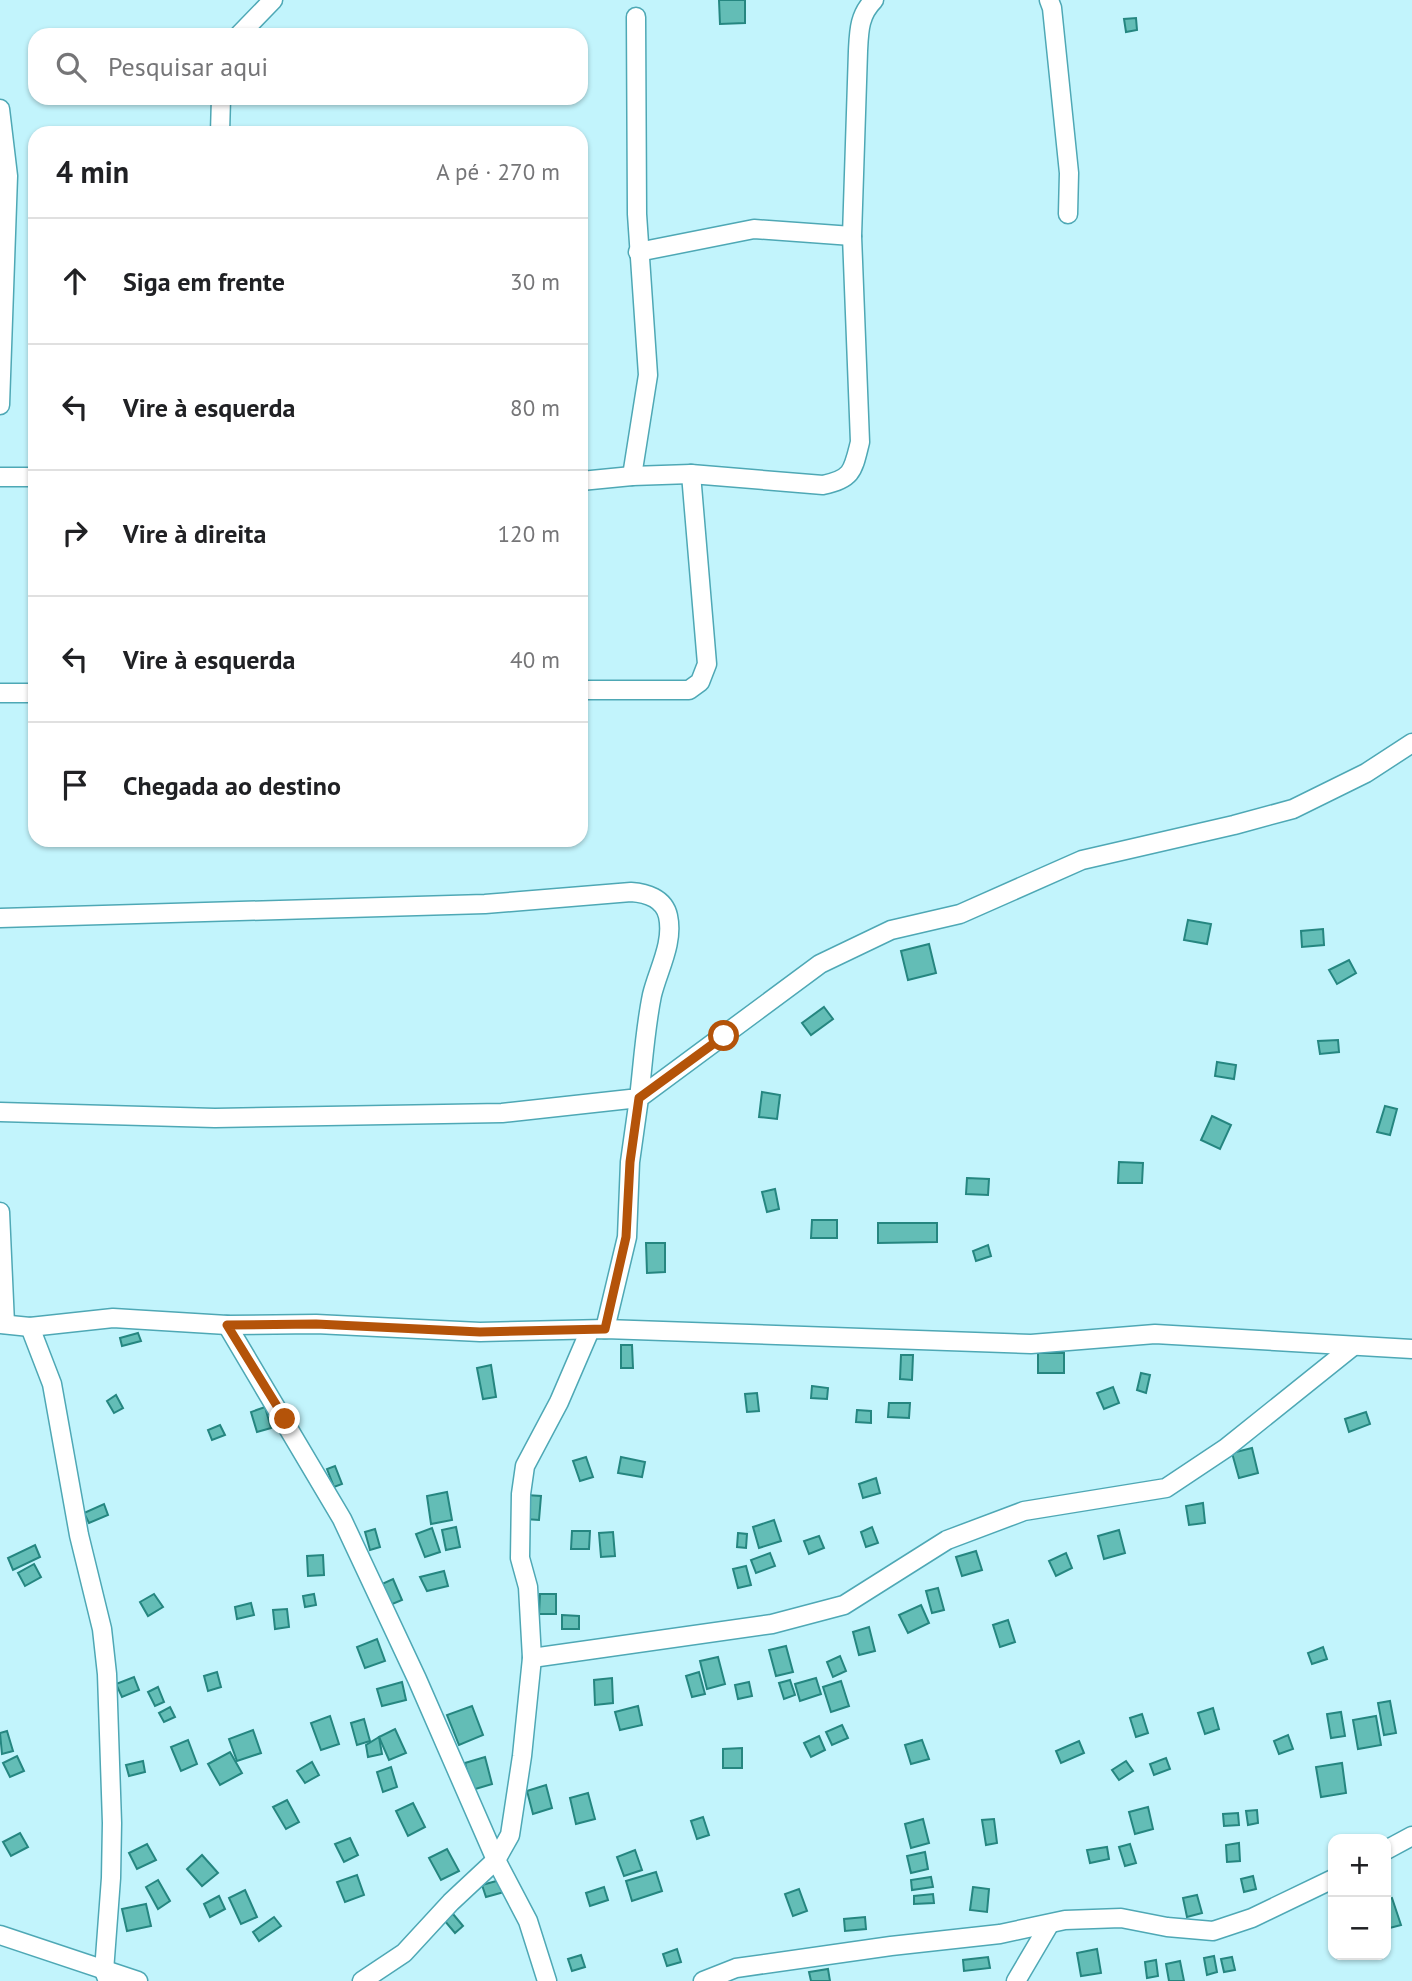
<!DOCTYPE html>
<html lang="pt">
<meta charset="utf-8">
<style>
:root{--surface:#fff;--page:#f6f6f6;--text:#202124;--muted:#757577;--line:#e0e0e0}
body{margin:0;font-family:"PT Sans",sans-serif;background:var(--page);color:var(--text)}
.controls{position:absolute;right:21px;bottom:21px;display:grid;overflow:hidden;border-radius:14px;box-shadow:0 2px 5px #0004}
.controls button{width:63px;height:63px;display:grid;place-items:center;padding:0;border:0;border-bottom:2px solid var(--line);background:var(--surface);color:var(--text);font:35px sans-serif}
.stop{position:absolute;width:21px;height:21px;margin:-16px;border:5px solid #b45309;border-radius:50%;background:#fff}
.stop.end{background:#b45309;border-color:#fff;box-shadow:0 2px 7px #0008}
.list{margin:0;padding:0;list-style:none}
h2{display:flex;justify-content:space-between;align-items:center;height:91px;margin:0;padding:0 28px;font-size:30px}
h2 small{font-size:23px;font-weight:400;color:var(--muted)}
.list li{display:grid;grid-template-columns:46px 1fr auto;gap:21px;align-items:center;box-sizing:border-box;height:126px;padding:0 28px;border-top:2px solid var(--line)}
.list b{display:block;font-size:26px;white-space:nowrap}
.list em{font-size:23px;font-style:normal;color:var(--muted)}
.icon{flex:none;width:38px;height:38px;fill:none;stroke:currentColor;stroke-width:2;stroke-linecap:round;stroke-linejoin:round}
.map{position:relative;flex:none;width:1412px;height:1981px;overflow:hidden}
.search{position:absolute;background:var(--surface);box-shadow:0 2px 5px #0004;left:28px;top:28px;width:560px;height:77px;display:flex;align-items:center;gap:18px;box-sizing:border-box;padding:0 24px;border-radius:21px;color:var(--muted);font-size:26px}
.panel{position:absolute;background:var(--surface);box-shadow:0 2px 5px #0004;left:28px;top:126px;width:560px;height:721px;border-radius:21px}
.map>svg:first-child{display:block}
</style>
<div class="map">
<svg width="1412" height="1981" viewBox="0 0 1412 1981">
<rect width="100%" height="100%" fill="#c2f4fc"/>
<g fill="#63bdb6" stroke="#258680" stroke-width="2">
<polygon points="719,0 745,0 745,23 720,24"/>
<polygon points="1136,18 1137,30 1126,32 1124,19"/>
<polygon points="1188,920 1211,924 1207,944 1184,940"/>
<polygon points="1323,929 1324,945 1302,947 1301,931"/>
<polygon points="929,944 936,973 908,980 901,951"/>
<polygon points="1349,960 1356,973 1337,984 1329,970"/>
<polygon points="824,1007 833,1019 811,1035 802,1023"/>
<polygon points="1338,1040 1339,1052 1320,1054 1318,1041"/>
<polygon points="1217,1062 1236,1065 1234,1079 1215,1076"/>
<polygon points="762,1092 780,1095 777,1119 759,1117"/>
<polygon points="1385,1106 1397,1109 1390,1135 1377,1132"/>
<polygon points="1212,1116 1231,1125 1220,1149 1201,1140"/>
<polygon points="1119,1162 1143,1163 1142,1183 1118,1183"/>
<polygon points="967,1178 989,1179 988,1195 966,1194"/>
<polygon points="775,1189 779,1209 767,1212 762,1192"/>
<polygon points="812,1220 837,1220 837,1238 811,1238"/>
<polygon points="878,1223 937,1223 937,1242 878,1243"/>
<polygon points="646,1243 665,1243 665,1272 647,1273"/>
<polygon points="988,1245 991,1256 976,1261 973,1251"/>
<polygon points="138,1333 141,1341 122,1346 120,1338"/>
<polygon points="621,1345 632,1345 633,1368 621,1368"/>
<rect x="1038" y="1353" width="26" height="20"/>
<polygon points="901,1355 913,1355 912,1380 900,1379"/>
<polygon points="491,1365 496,1397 483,1399 477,1368"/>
<polygon points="1141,1373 1150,1375 1146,1393 1137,1390"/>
<polygon points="812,1386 828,1388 827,1399 811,1398"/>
<polygon points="1113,1387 1119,1403 1104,1409 1097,1393"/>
<polygon points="757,1393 759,1411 747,1412 745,1394"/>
<polygon points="116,1395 123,1408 114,1413 107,1401"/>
<polygon points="889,1403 910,1403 909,1418 888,1417"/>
<polygon points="265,1407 271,1428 257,1432 251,1412"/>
<polygon points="857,1410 871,1411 871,1423 856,1422"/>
<polygon points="1366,1412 1370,1424 1349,1432 1345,1419"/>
<polygon points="220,1425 225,1435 212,1440 208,1430"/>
<polygon points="1252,1448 1258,1473 1239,1478 1232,1453"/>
<polygon points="586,1457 593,1477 580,1481 573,1461"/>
<polygon points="621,1457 645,1462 642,1477 618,1473"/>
<polygon points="335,1466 342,1484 334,1487 327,1469"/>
<polygon points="876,1478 880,1493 863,1498 859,1484"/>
<polygon points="447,1492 452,1520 431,1524 427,1496"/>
<polygon points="526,1495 541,1496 539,1520 525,1519"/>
<polygon points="1203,1503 1205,1523 1189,1525 1186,1506"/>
<polygon points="104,1504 108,1515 89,1523 84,1513"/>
<polygon points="774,1520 781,1541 759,1548 753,1527"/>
<polygon points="456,1527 460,1547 446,1550 442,1530"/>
<polygon points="872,1527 878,1543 866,1547 861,1532"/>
<polygon points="432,1528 440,1552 425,1557 416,1534"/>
<polygon points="375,1529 380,1547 370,1550 365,1532"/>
<polygon points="1119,1530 1125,1553 1104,1559 1098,1536"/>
<polygon points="572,1531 590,1531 589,1549 571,1549"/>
<polygon points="613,1532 615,1556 601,1557 599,1533"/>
<polygon points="738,1533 747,1534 746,1548 737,1547"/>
<polygon points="819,1536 824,1548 809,1554 804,1541"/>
<polygon points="35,1545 40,1557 13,1570 8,1558"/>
<polygon points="976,1551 982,1570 962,1576 956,1557"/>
<polygon points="770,1553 775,1566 756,1573 751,1560"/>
<polygon points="1066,1553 1072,1568 1056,1576 1049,1561"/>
<polygon points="323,1555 324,1575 308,1576 307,1556"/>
<polygon points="34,1564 41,1577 25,1586 18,1573"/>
<polygon points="746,1566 751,1585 738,1588 733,1569"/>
<polygon points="444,1571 448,1586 427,1591 420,1577"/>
<polygon points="393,1579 402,1600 390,1605 382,1584"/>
<polygon points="938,1588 944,1610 932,1613 926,1591"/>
<polygon points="154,1594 163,1607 148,1616 140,1602"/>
<polygon points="314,1594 316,1605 305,1607 303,1596"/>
<polygon points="540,1594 556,1594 556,1614 539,1614"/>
<polygon points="251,1603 254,1615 237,1619 235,1607"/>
<polygon points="921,1605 929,1623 908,1633 899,1615"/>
<polygon points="287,1609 289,1627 275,1629 273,1610"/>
<polygon points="562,1615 579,1616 579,1629 562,1629"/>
<polygon points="1008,1620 1015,1642 1000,1647 993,1625"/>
<polygon points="869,1627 875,1651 859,1655 853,1632"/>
<polygon points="377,1639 385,1661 365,1668 357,1647"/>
<polygon points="786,1646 793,1672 776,1676 769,1650"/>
<polygon points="1323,1647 1327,1659 1312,1664 1308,1653"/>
<polygon points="840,1656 846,1671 833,1677 827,1662"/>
<polygon points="718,1657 725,1684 707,1689 700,1661"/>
<polygon points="217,1672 221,1687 208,1691 204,1676"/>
<polygon points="699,1672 705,1694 692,1697 686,1676"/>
<polygon points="134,1677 139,1690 122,1697 116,1684"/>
<polygon points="612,1678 613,1703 595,1705 594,1680"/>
<polygon points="816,1678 821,1694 800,1701 795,1684"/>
<polygon points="790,1680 795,1695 784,1699 779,1683"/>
<polygon points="841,1681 849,1706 831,1712 823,1687"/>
<polygon points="402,1682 406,1700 382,1706 377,1689"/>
<polygon points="749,1682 752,1696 738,1699 735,1685"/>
<polygon points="158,1687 164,1702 155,1706 148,1692"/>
<polygon points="1390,1701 1396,1733 1384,1735 1378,1703"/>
<polygon points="472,1706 483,1735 459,1745 447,1715"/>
<polygon points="638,1706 642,1725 620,1730 615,1712"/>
<polygon points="170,1707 175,1717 164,1722 159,1713"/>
<polygon points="1213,1708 1219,1729 1205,1734 1198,1713"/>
<polygon points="1341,1712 1345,1736 1331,1738 1327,1714"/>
<polygon points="1142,1714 1148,1733 1136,1737 1130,1718"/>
<polygon points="330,1716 339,1744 321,1750 311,1723"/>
<polygon points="1376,1716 1381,1745 1358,1749 1353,1720"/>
<polygon points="364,1719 370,1741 357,1745 351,1723"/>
<polygon points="842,1725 848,1738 832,1745 826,1732"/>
<polygon points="395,1729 406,1753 389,1760 379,1737"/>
<polygon points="253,1730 261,1753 237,1761 229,1739"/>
<polygon points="7,1731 13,1751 2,1754 0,1733"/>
<polygon points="1288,1735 1293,1749 1279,1754 1274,1741"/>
<polygon points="819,1736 825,1750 811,1757 804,1743"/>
<polygon points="379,1737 382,1754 368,1757 366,1745"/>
<polygon points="188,1740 197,1764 181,1771 171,1747"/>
<polygon points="922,1740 929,1759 911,1764 905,1745"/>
<polygon points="1079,1741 1084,1753 1061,1763 1056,1751"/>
<polygon points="742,1748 742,1768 723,1768 723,1749"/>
<polygon points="230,1752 242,1773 220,1785 208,1764"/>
<polygon points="17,1756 24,1771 10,1777 3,1763"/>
<polygon points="485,1757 492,1784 472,1790 465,1763"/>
<polygon points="1166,1758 1170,1769 1154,1775 1150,1764"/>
<polygon points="143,1761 145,1772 129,1776 126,1765"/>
<polygon points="1126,1761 1133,1771 1119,1780 1112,1770"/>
<polygon points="312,1762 319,1775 305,1783 297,1771"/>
<polygon points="1342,1763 1346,1793 1321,1797 1316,1767"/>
<polygon points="391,1767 397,1787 383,1792 377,1772"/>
<polygon points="546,1785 552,1808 533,1814 527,1791"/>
<polygon points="588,1793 595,1819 576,1824 570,1798"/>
<polygon points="287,1800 299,1822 286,1829 273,1807"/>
<polygon points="413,1803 425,1827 408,1836 396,1811"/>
<polygon points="1148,1807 1153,1829 1135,1834 1129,1812"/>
<polygon points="1257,1810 1258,1823 1248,1825 1246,1811"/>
<polygon points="1238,1813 1239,1825 1224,1826 1223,1814"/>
<polygon points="703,1817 709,1835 697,1839 691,1821"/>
<polygon points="923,1819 929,1843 911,1848 905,1824"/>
<polygon points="994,1819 997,1843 986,1845 982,1820"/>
<polygon points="20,1833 28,1847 11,1856 3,1842"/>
<polygon points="350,1838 358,1855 344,1862 335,1844"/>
<polygon points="1239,1843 1240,1861 1227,1862 1226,1845"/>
<polygon points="147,1844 156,1860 137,1869 129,1853"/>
<polygon points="1130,1844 1136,1863 1125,1866 1119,1847"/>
<polygon points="1107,1847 1109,1859 1090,1863 1087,1850"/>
<polygon points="447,1849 459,1871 441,1880 429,1858"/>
<polygon points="635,1850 642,1870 624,1876 617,1857"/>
<polygon points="925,1852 928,1869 911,1873 907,1856"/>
<polygon points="202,1855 218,1873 202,1886 187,1869"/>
<polygon points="656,1872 662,1891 632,1901 626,1881"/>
<polygon points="357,1875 364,1895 345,1902 337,1882"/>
<polygon points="1253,1876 1256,1889 1244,1892 1241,1879"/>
<polygon points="931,1877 933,1887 912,1890 911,1880"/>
<polygon points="158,1880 170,1901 158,1909 146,1887"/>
<polygon points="500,1880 504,1892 486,1897 482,1885"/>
<polygon points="604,1887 608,1900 590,1906 586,1893"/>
<polygon points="973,1887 989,1889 987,1912 970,1910"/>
<polygon points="799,1889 807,1911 793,1916 785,1894"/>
<polygon points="245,1890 257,1917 241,1924 229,1898"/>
<polygon points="933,1894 934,1903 914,1904 914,1896"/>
<polygon points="1197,1895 1202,1913 1187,1917 1183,1898"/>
<polygon points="219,1896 225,1909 210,1917 204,1904"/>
<polygon points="1392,1898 1401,1925 1386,1929 1386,1900"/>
<polygon points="146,1904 151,1926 127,1931 122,1909"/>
<polygon points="453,1914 463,1926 455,1933 444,1920"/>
<polygon points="274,1917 281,1926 259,1941 253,1932"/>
<polygon points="865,1917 866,1929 845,1931 844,1919"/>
<polygon points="677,1949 681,1962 667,1966 663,1954"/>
<polygon points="1097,1949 1101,1973 1081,1976 1077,1953"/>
<polygon points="581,1955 585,1967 572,1971 568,1959"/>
<polygon points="1214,1956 1217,1972 1207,1975 1204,1958"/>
<polygon points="988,1957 990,1968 964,1971 963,1960"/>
<polygon points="1232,1957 1235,1970 1224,1972 1221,1959"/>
<polygon points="1156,1960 1158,1976 1147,1978 1145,1962"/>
<polygon points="1180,1961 1184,1981 1169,1981 1166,1964"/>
<polygon points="828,1969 830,1981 811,1981 809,1972"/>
</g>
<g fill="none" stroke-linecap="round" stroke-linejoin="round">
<defs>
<g id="street">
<polyline points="1049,0 1052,8 1069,173 1068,214"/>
<polyline points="239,35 273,0"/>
<polyline points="0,109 8,176 0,405"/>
<polyline points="220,133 221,98"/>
<polyline points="638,252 754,229 852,236"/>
<polyline points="632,476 648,375 637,214 636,17"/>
<polyline points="0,477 35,477"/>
<path d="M581 481 632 476 691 474 823 485C853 479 853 470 860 442L852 236 858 51C859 31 859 15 874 0"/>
<polyline points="581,690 689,690 700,682 707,664 691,474"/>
<polyline points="0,693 35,693"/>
<path d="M0 918 485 904 631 892C646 893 664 898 668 916 674 943 658 970 652 995 645 1029 643 1064 639 1098L502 1113 215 1118 0 1112"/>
<polyline points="0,1212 5,1324"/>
<polyline points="0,1324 30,1327 113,1318 227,1325 316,1324 480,1332 605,1329 1031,1344 1155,1334 1412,1349"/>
<polyline points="227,1325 342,1519 417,1679 496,1860 528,1921 547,1981"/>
<polyline points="30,1327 52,1384 79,1535 102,1629 107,1674 112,1823 111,1878 104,1971 108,1981"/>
<polyline points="605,1329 627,1237 630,1162 639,1098 820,964 891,930 960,914 1082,860 1234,825 1293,809 1366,773 1412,743"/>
<polyline points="532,1658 772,1624 844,1605 947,1540 1024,1511 1166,1488 1226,1448 1352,1347"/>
<polyline points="1386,1850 1412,1836"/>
<polyline points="0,1935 138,1981"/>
<polyline points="362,1981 404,1953 451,1902 496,1860 510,1835 522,1756 532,1658 528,1587 520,1558 521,1494 525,1466 559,1402 590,1330"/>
<polyline points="703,1981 736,1968 891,1946 1000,1934 1065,1920 1121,1918 1167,1927 1213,1931 1252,1918 1333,1879"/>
<polyline points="1016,1981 1049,1925"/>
</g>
</defs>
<use href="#street" stroke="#4ea8b5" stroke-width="21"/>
<use href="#street" stroke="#fff" stroke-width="18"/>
</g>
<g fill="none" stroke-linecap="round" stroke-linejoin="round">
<polyline stroke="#b45309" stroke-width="9" points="285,1419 227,1325 316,1324 480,1332 605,1329 626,1237 630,1162 639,1098 724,1036"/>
</g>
</svg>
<div class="controls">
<button>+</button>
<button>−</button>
</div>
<div class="stop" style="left:724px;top:1036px"></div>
<div class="stop end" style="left:285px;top:1419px"></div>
<div class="search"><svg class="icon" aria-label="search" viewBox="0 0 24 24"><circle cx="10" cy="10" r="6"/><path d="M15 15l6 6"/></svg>Pesquisar aqui</div>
<section class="panel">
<h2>4 min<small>A pé · 270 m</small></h2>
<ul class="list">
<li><svg class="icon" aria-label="ahead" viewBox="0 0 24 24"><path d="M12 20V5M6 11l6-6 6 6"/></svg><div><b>Siga em frente</b></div><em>30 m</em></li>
<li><svg class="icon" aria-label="left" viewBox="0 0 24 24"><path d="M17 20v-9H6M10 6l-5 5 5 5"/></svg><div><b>Vire à esquerda</b></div><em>80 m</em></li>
<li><svg class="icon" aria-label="right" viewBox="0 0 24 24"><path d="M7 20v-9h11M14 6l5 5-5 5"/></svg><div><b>Vire à direita</b></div><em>120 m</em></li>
<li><svg class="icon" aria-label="left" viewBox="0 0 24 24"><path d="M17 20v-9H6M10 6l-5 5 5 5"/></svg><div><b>Vire à esquerda</b></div><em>40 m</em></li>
<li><svg class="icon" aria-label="arrive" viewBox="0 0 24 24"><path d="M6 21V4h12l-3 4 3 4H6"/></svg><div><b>Chegada ao destino</b></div></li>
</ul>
</section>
</div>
